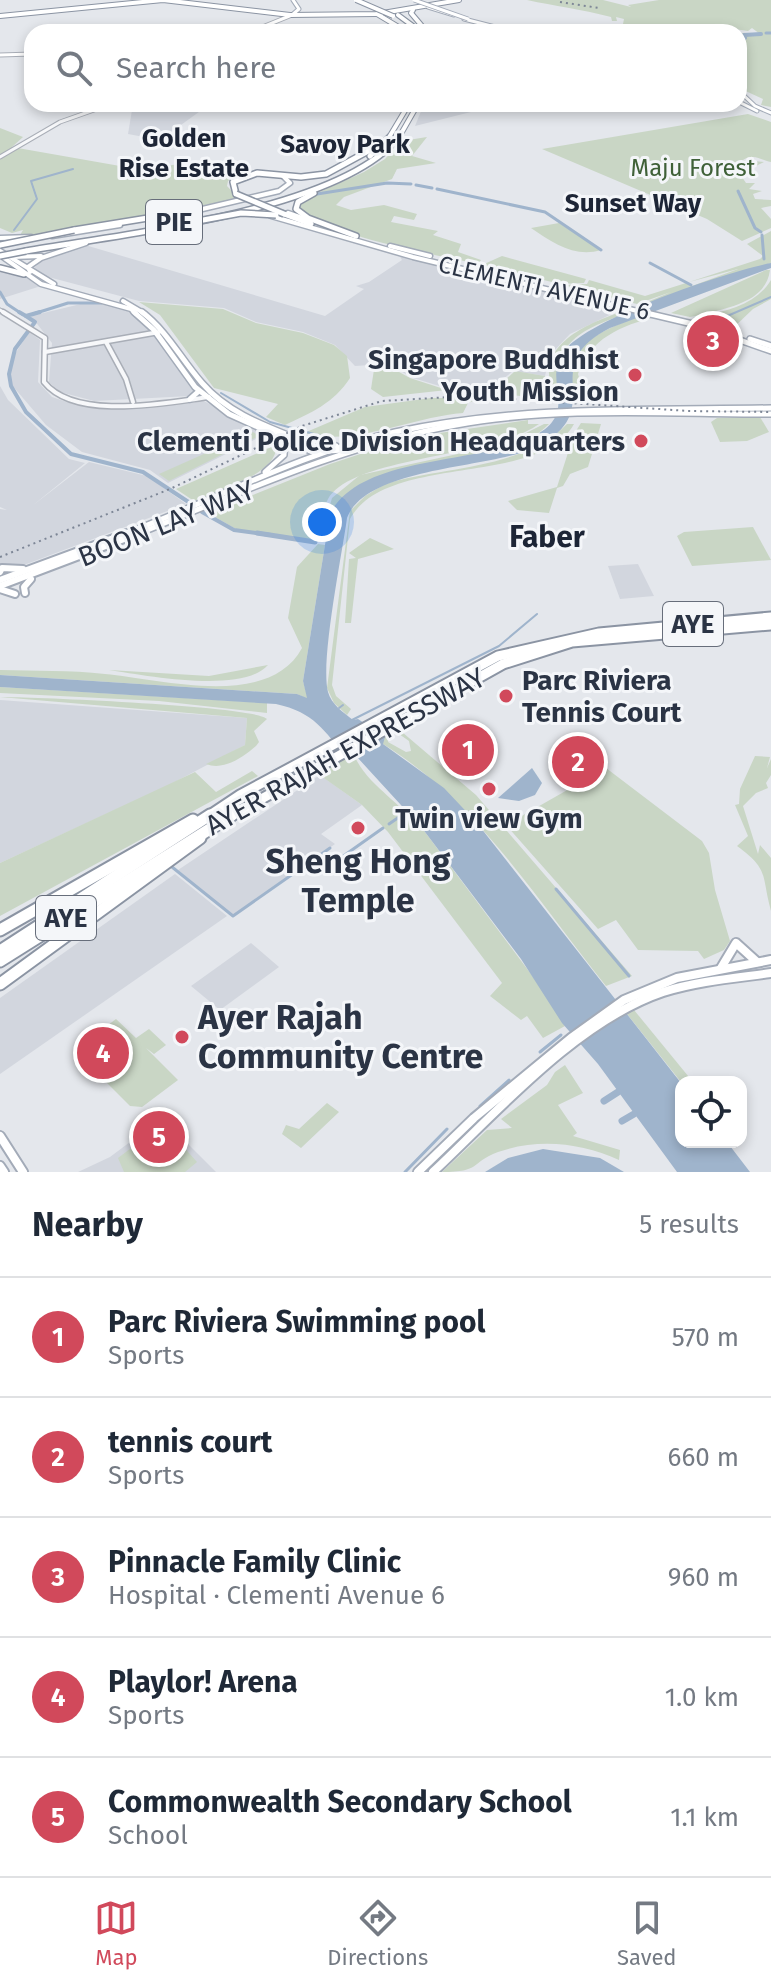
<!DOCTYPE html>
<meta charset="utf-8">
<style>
:root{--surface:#fff;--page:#f2f2f3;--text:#1f2937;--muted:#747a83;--line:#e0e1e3;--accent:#d1495b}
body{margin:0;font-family:"Fira Sans",sans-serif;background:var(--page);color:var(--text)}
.controls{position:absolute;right:24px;bottom:24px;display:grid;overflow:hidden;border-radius:16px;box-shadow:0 4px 12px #0003}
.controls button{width:72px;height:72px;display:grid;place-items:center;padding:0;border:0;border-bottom:2px solid var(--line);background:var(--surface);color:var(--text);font:40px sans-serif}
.you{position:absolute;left:322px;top:522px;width:28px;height:28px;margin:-20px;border:6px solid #fff;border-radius:50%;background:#1a73e8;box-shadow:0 0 0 12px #1a73e833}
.badge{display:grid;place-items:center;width:52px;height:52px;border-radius:50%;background:var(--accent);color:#fff;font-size:26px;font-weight:700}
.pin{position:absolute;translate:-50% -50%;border:4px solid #fff;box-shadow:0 2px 8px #0006}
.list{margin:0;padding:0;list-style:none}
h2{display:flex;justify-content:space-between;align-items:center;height:104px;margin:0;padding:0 32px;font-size:34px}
h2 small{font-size:26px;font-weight:400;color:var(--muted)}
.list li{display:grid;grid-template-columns:52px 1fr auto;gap:24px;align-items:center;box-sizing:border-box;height:120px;padding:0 32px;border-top:2px solid var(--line)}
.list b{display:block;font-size:30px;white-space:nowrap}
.list p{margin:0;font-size:26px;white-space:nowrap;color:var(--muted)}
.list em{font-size:26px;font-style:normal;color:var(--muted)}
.icon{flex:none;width:44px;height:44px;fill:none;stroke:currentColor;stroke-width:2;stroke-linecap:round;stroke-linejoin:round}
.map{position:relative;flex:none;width:771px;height:1172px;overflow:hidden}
.search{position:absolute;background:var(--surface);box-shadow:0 4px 12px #0003;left:24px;right:24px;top:24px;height:88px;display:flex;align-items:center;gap:20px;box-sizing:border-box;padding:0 28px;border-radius:24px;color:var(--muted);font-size:30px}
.sheet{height:704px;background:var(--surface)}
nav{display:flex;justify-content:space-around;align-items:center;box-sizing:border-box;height:112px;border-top:2px solid var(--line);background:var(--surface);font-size:22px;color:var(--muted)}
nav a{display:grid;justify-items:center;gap:4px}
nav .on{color:var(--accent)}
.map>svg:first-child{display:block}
</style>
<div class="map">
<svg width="771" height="1172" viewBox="0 0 771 1172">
<rect width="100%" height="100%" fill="#e4e7ec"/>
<g fill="#d2d6de">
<polygon points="133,104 210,104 160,140 128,134"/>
<polygon points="424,104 503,104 415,126"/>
<polygon points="85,245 325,316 364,289 356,286 369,282 402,260 399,255 620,310 570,334 550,355 545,376 513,371 487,392 456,391 413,378 379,359 369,361 370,365 355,366 335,345 303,332 256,322 224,308 139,301 37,274 33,269 43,259"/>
<polygon points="0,271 16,272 41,286 0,299"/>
<polygon points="85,303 110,303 130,310 153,332 195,391 190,396 94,401 60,392 49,382 52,343 31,316"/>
<polygon points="29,332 40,340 38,382 52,397 73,404 96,405 202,400 266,434 168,483 150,470 82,452 46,425 11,384 9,369 13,357"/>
<polygon points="0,386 8,400 69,459 85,463 32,506 89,462 147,476 186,504 0,574 0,509 7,510 0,507"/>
<polygon points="638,564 654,596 620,599 608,566"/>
<polygon points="0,700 247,718 245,745 169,785 0,863"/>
<polygon points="320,775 362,805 321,834 335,844 233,916 178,870"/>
<polygon points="175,874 227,916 0,1074 0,998"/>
<polygon points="251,943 279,967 220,1010 191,986"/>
<polygon points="162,1118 216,1172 78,1172 110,1157"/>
</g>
<g fill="#c9d6c5">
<path d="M527 0H603L631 7 628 5 659 0H771V107L761 105 763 99 739 88V33L760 34 752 28 748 31 714 26 734 32H617L622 29 624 19 616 17 617 21H612L611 17C580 9 555 6 527 0Z"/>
<path d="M748 114 771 122V162C760 160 755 153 743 160L764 162 740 174 746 183H755L749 189 762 191 753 194 755 199 771 200V206L761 208 771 219V228L742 241 707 219 542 149Z"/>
<polygon points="0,128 23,137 12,147 120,166 136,160 165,166 195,162 250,169 228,181 227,186 239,199 19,237 23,230 12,233 0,228"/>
<path d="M427 137 412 156 436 163 397 169 392 179 344 197 336 205 351 210 384 205 417 214 414 220 394 216 391 222 438 231 433 235 461 244 458 252 481 260 478 264C429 253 339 239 300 209L302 200 364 172 385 159 402 141Z"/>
<path d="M559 223 601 250C575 258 553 243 531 228Z"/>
<polygon points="771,231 771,263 645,306 640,305 671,292 637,304 563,285 587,284 589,280 645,296 686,283 692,286 738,269 689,282 760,259 763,256 747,244"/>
<polygon points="502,256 586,279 584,283 560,284 482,265"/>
<path d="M766 270H770C766 301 732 306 706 314 729 312 758 302 771 280V299L753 309 731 330 693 318 701 315 690 317 671 313Z"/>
<path d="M139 302 223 309 256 323 303 333 334 345 347 356 350 378C334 403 311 413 285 425L266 417 278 404 214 388 160 315Z"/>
<path d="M626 310 632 311C581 331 551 338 561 399H553C553 390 549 382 549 374 548 337 598 320 626 310Z"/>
<path d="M646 314 656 317C622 325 589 339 578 374L586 401H576C574 392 570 385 570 376 571 338 617 325 646 314Z"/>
<polygon points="379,361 410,378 447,390 383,397 371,389 375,363"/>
<polygon points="515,371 545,376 550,399 491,393"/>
<path d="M431 398H482L468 403 463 413C411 417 355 447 304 433L365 407Z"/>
<polygon points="760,417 769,432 747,441 720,442 711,422 717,418"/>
<path d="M528 420V424H539C492 458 352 456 328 499 321 512 320 526 316 540L236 529 208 513 330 464 412 437Z"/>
<polygon points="581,423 601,424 588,467 570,474 563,486 557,488 549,513 517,510 508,501 557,487 574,434"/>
<path d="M544 424H549C502 472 399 447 347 498 341 503 333 510 330 516 327 523 327 533 326 541L320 540 332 498 360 475 504 444Z"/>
<path d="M567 424H574C538 488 387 452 350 519L332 685 336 696 351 709 347 715 334 703 327 688 350 511 365 496 385 484C443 466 522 470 567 424Z"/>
<polygon points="253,432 259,436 169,481 159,474"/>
<path d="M276 445C280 473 216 492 194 501L176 489Z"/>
<polygon points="753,527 771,560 692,566 677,536 684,532"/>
<polygon points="370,538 394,549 358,559 351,623 345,623 349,559 356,558 349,553"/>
<path d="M318 544 325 545 303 681 308 699 297 694 0 675V670C35 671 70 670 105 674 160 679 269 710 302 648L288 618 297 567Z"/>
<path d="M268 665C243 694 148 676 109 670L209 676Z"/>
<polygon points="0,687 267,703 267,713 159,701 0,693"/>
<path d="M0 697C34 697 255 706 267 719L254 731 259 742 256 746C243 757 224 771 206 764L245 745 247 718Z"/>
<path d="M390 731 388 742 406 752 411 751 409 741 399 734 402 732 476 795 632 976 606 986C538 901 477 802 383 744L382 735Z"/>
<path d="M755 756 770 757 767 768 771 759V775L766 783 768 788 756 793 743 806 758 854 760 845 771 858V911C761 875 770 870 737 846L748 836 735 805 739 804 740 789Z"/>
<path d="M340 757H355C368 786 403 803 415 826L417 821 422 828 554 1005 565 1026 543 1038 527 1016 521 1020 490 996 502 983 388 832 362 805 321 776 320 773 334 765 329 763Z"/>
<polygon points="606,768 702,841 709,853 715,890 730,941 724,950 704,959 698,951 638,950 616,920 598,929 506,825"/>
<polygon points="252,771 258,776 0,916 0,863 195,772 216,792"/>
<polygon points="634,1010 693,1082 681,1082 627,1014"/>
<polygon points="116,1019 136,1038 149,1029 166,1045 154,1054 146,1048 178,1080 142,1107 130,1106 81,1057 84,1043"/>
<path d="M565 1065 583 1093 558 1105 577 1133 573 1136 620 1150 619 1160C581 1143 539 1138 498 1152 469 1163 482 1172 442 1172L487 1130 512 1128 501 1119 547 1085 555 1072Z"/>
<polygon points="327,1103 339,1112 301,1148 282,1134 286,1125 299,1129"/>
<polygon points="163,1124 197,1162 185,1172 124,1172 118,1158"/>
</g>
<g fill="#9fb4cc">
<path d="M771 263V268L610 328C532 367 615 412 531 449 485 469 367 467 347 518 342 555 320 661 328 692 331 704 344 713 353 720L358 719 385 737 383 744 444 788 477 823 681 1083V1142H727L750 1172H677L598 1064 562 1023 521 959 422 828 357 757 346 758C325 731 314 712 276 704L0 687V675L297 694 307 698 303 681 330 514C361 453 480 466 536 435 578 412 545 384 561 355 581 320 729 271 771 263Z"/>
<polygon points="532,768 542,783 535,795 519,801 498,798"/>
<polygon points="543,1149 600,1158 624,1172 485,1172 508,1158"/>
</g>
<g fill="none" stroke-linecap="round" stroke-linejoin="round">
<g stroke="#9fb4cc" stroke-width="2">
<polyline points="14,230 37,199 31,181 73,169"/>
<polyline points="718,320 771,297"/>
<polyline points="221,393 270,422 325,437"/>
<polyline points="339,708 343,705"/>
<polyline points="352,720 499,646 537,614"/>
<polyline points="399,817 407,811"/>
</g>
<g stroke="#9fb4cc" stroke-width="3">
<polyline points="389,824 402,815"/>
<polyline points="342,857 383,828"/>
<polyline points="172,867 233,916 330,848"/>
<polyline points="556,889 629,976"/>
<polyline points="540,1052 561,1035"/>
<polyline points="480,1106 509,1080"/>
<polyline points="405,1172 447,1129"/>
</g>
<g stroke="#9fb4cc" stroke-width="3">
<polyline points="766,33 771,33"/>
<polyline points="416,185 432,188"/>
<polyline points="437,189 545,212 601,250"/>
<polyline points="738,191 755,228 761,232"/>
<polyline points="317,194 387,183 411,184"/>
<polyline points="762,235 764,259"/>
<polyline points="650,263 691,285"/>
<polyline points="0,292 7,304 22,314"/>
<polyline points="33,314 68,303 101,303"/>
</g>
<g stroke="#9fb4cc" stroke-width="4">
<polyline points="19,312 26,316"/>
<polyline points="40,312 26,316 35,322 15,349 9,374 11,386 26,412 71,454 143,472 190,503"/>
<polyline points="202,512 234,530 271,535"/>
</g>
<polyline stroke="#9fb4cc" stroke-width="5" points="257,533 315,542"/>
<g stroke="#9fb4cc" stroke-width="7">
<polyline points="604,1101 618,1092"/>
<polyline points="622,1121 634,1114"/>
</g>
<polyline stroke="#9fb4cc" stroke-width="4" points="745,38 744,35 761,34"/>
<defs>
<g id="tertiary-far1">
<polyline points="0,157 60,122 111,104"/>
<polyline points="0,310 6,314"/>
</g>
<g id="tertiary">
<path d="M3 312 45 338 44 382C75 421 164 403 209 397"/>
<polyline points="106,342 126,379 133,402"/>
<polyline points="45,352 159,332"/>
</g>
<g id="secondary">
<polyline points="250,32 292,15"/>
<polyline points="0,55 32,54"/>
</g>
<g id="primary-far4">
<polyline points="428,7 454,15"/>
<polyline points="292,15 299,9 293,0"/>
<polyline points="464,19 503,29"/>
<polyline points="500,27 521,32"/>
<polyline points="739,91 755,106 771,113"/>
<polyline points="739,102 757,111"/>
</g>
<g id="primary-far3">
<polyline points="194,211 279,191 290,183 283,176"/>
<polyline points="288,213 311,221"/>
<polyline points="271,216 413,257 650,314"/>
<polyline points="52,236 120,225"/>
<polyline points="0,238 31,237"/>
<polyline points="390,246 430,256"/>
<polyline points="0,251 54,284"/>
<polyline points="0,255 41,284 131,309 136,314"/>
<polyline points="12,257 41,256"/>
<polyline points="30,272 28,267 41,258 86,243"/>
<polyline points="123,301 145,314"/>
</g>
<g id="primary-far2">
<polyline points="134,312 154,330 195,387 229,414 313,452 343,450"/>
<path d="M142 312C167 331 181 359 202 383 231 417 275 429 315 446L321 453"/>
<polyline points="642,312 697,325 771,351"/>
<polyline points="750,339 771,346"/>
<polyline points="190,399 199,391"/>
<polyline points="308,439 336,446"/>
<polyline points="265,472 284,455 285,441"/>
<path d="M122 535C213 501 300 453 395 432 519 405 645 410 771 408"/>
<path d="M135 535C240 493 344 445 456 425 559 406 667 414 771 414"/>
</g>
<g id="primary-far1">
<polyline points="0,572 2,568 23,569"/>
<polyline points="0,580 127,533"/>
<polyline points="0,586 140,533"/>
<polyline points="0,589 15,594"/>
<polyline points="25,593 24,587 31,579"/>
</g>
<g id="primary">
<polyline points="721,968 736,943 757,962"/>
<polyline points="0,1136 23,1172"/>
<polyline points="0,1166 4,1172"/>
<polyline points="418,1172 474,1118 571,1038 624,1000 677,978 771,960"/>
<path d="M433 1172C498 1111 577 1021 663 992 698 981 735 978 771 973"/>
</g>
<polyline id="trunk" points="0,16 163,0 290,15 377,14 459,0"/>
<g id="motorway-far3">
<polyline points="413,10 411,13 427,32"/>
<polyline points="377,14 407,32"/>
<polyline points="398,15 421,32"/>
<polyline points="388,139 409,104"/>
<polyline points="398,139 418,104"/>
</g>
<g id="motorway-far2">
<polyline points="370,156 390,137"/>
<polyline points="314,193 298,202 296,209 308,218 356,236"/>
<polyline points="236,194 233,182 257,173 301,177 326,174 372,149"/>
<polyline points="284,214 311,224"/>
<polyline points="74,230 197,210"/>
<path d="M26 251C120 234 338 212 399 137"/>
<polyline points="0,268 24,274"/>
</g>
<g id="motorway-far1">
<polyline points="207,817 240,795 498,656 599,633 771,617"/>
<polyline points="229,817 503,664 572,642 771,625"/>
</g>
<g id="motorway">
<polyline points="0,930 193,820"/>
<polyline points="0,951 210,815"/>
<polyline points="0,961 232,815"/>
<polyline points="0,984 200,838"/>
</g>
</defs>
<use href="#tertiary-far1" stroke="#a9aeb7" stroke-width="5"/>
<use href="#tertiary" stroke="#a9aeb7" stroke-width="7"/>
<use href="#secondary" stroke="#a9aeb7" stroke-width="5"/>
<use href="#primary-far4" stroke="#a3abb8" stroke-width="5"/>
<use href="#primary-far3" stroke="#a3abb8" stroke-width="7"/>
<use href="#primary-far2" stroke="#a3abb8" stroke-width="8"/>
<use href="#primary-far1" stroke="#a3abb8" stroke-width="10"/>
<use href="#primary" stroke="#a3abb8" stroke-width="12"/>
<use href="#trunk" stroke="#8b94a3" stroke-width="6"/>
<use href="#motorway-far3" stroke="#8b94a3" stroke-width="6"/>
<use href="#motorway-far2" stroke="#8b94a3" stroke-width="8"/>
<use href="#motorway-far1" stroke="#8b94a3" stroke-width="13"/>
<use href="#motorway" stroke="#8b94a3" stroke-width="15"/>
<use href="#tertiary-far1" stroke="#f7f8fa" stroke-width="3"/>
<use href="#tertiary" stroke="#f7f8fa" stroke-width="4"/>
<use href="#secondary" stroke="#fff" stroke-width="3"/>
<use href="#primary-far4" stroke="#fff" stroke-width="3"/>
<use href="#primary-far3" stroke="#fff" stroke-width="4"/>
<use href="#primary-far2" stroke="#fff" stroke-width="5"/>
<use href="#primary-far1" stroke="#fff" stroke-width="6"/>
<use href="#primary" stroke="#fff" stroke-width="8"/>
<use href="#trunk" stroke="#fff" stroke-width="4"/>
<use href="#motorway-far3" stroke="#fff" stroke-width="4"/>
<use href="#motorway-far2" stroke="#fff" stroke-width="5"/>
<use href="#motorway-far1" stroke="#fff" stroke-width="9"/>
<use href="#motorway" stroke="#fff" stroke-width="11"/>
<g stroke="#7d8696" stroke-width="2" stroke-dasharray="2 4" stroke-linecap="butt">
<polyline points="560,2 599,8"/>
<polyline points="0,557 170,489 302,426 382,401 468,396 688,411 771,412"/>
</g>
<defs>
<polyline id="primary-bridge" points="414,0 468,19"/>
<polyline id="motorway-bridge-far1" points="356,0 393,16"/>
<g id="motorway-bridge">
<polyline points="236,194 284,214"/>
<polyline points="187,223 241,213 276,215"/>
<polyline points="0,245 74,230"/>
<polyline points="0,256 26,251"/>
</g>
</defs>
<use href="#primary-bridge" stroke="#a3abb8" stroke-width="5" stroke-linecap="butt"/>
<use href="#motorway-bridge-far1" stroke="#8b94a3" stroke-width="6" stroke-linecap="butt"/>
<use href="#motorway-bridge" stroke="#8b94a3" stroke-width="8" stroke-linecap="butt"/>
<use href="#primary-bridge" stroke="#fff" stroke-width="3"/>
<use href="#motorway-bridge-far1" stroke="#fff" stroke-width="4"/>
<use href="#motorway-bridge" stroke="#fff" stroke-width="5"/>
</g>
<g fill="#d1495b" stroke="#f4f6f9" stroke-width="3">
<circle cx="635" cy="375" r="8"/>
<circle cx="641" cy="441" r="8"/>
<circle cx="506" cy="696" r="8"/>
<circle cx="489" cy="789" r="8"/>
<circle cx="358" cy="828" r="8"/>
<circle cx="182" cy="1037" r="8"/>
</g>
<g text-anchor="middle" stroke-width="6" stroke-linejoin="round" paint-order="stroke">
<g font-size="24" fill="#3f6138" stroke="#f4f6f9">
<text x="693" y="176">Maju Forest</text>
</g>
<g font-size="24" fill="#2b3445" stroke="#f4f6f9">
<text transform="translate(544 288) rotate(13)" y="8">CLEMENTI AVENUE 6</text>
</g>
<g font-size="26" font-weight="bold" fill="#1d2536" stroke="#f4f6f9">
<text x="184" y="147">Golden<tspan x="184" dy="30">Rise Estate</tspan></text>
<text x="345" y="153">Savoy Park</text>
<text x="633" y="212">Sunset Way</text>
</g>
<g fill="#f4f6f9" stroke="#676e7b" stroke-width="2">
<rect x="146" y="200" width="56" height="44" rx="6"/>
<rect x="663" y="602" width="60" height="44" rx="6"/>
<rect x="36" y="896" width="60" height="44" rx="6"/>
</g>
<g font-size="26" font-weight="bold" fill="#2b3445">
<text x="174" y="231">PIE</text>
<text x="693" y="633">AYE</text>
<text x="66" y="927">AYE</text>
</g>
<g font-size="28" font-weight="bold" fill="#2b3445" stroke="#f4f6f9" text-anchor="end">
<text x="619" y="369">Singapore Buddhist<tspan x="619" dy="32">Youth Mission</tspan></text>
<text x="625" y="451">Clementi Police Division Headquarters</text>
<text x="522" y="690" text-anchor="start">Parc Riviera<tspan x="522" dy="32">Tennis Court</tspan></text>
<text x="489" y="828" text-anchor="middle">Twin view Gym</text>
</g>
<g font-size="28" fill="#2b3445" stroke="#f4f6f9">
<text transform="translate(166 523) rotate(-22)" y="10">BOON LAY WAY</text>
<text transform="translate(345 751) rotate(-29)" y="10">AYER RAJAH EXPRESSWAY</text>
</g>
<g font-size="30" font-weight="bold" fill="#1d2536" stroke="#f4f6f9">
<text x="547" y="547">Faber</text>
</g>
<g font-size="34" font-weight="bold" fill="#2b3445" stroke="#f4f6f9">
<text x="358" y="873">Sheng Hong<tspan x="358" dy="39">Temple</tspan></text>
<text x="198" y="1029" text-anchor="start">Ayer Rajah<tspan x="198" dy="39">Community Centre</tspan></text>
</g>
</g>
</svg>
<div class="controls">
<button><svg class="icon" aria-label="locate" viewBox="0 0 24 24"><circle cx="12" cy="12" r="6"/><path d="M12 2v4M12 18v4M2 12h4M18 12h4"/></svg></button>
</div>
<div class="you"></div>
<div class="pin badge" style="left:468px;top:750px">1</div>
<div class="pin badge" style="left:578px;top:762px">2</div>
<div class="pin badge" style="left:713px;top:341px">3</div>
<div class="pin badge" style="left:103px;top:1053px">4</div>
<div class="pin badge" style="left:159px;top:1137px">5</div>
<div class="search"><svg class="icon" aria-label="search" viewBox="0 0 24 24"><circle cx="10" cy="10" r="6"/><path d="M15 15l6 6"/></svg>Search here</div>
</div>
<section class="sheet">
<h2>Nearby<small>5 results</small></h2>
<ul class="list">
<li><span class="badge">1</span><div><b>Parc Riviera Swimming pool</b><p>Sports</p></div><em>570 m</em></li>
<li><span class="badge">2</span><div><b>tennis court</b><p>Sports</p></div><em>660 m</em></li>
<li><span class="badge">3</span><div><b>Pinnacle Family Clinic</b><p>Hospital · Clementi Avenue 6</p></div><em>960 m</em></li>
<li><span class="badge">4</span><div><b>Playlor! Arena</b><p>Sports</p></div><em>1.0 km</em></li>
<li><span class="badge">5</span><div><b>Commonwealth Secondary School</b><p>School</p></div><em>1.1 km</em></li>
</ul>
</section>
<nav>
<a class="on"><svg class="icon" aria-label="map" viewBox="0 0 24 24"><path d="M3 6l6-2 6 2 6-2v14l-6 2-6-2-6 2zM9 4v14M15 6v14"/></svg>Map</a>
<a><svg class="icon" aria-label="directions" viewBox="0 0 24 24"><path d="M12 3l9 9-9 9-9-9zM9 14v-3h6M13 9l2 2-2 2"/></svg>Directions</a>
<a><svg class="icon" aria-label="saved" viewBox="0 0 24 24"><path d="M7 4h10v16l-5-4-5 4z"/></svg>Saved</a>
</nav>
